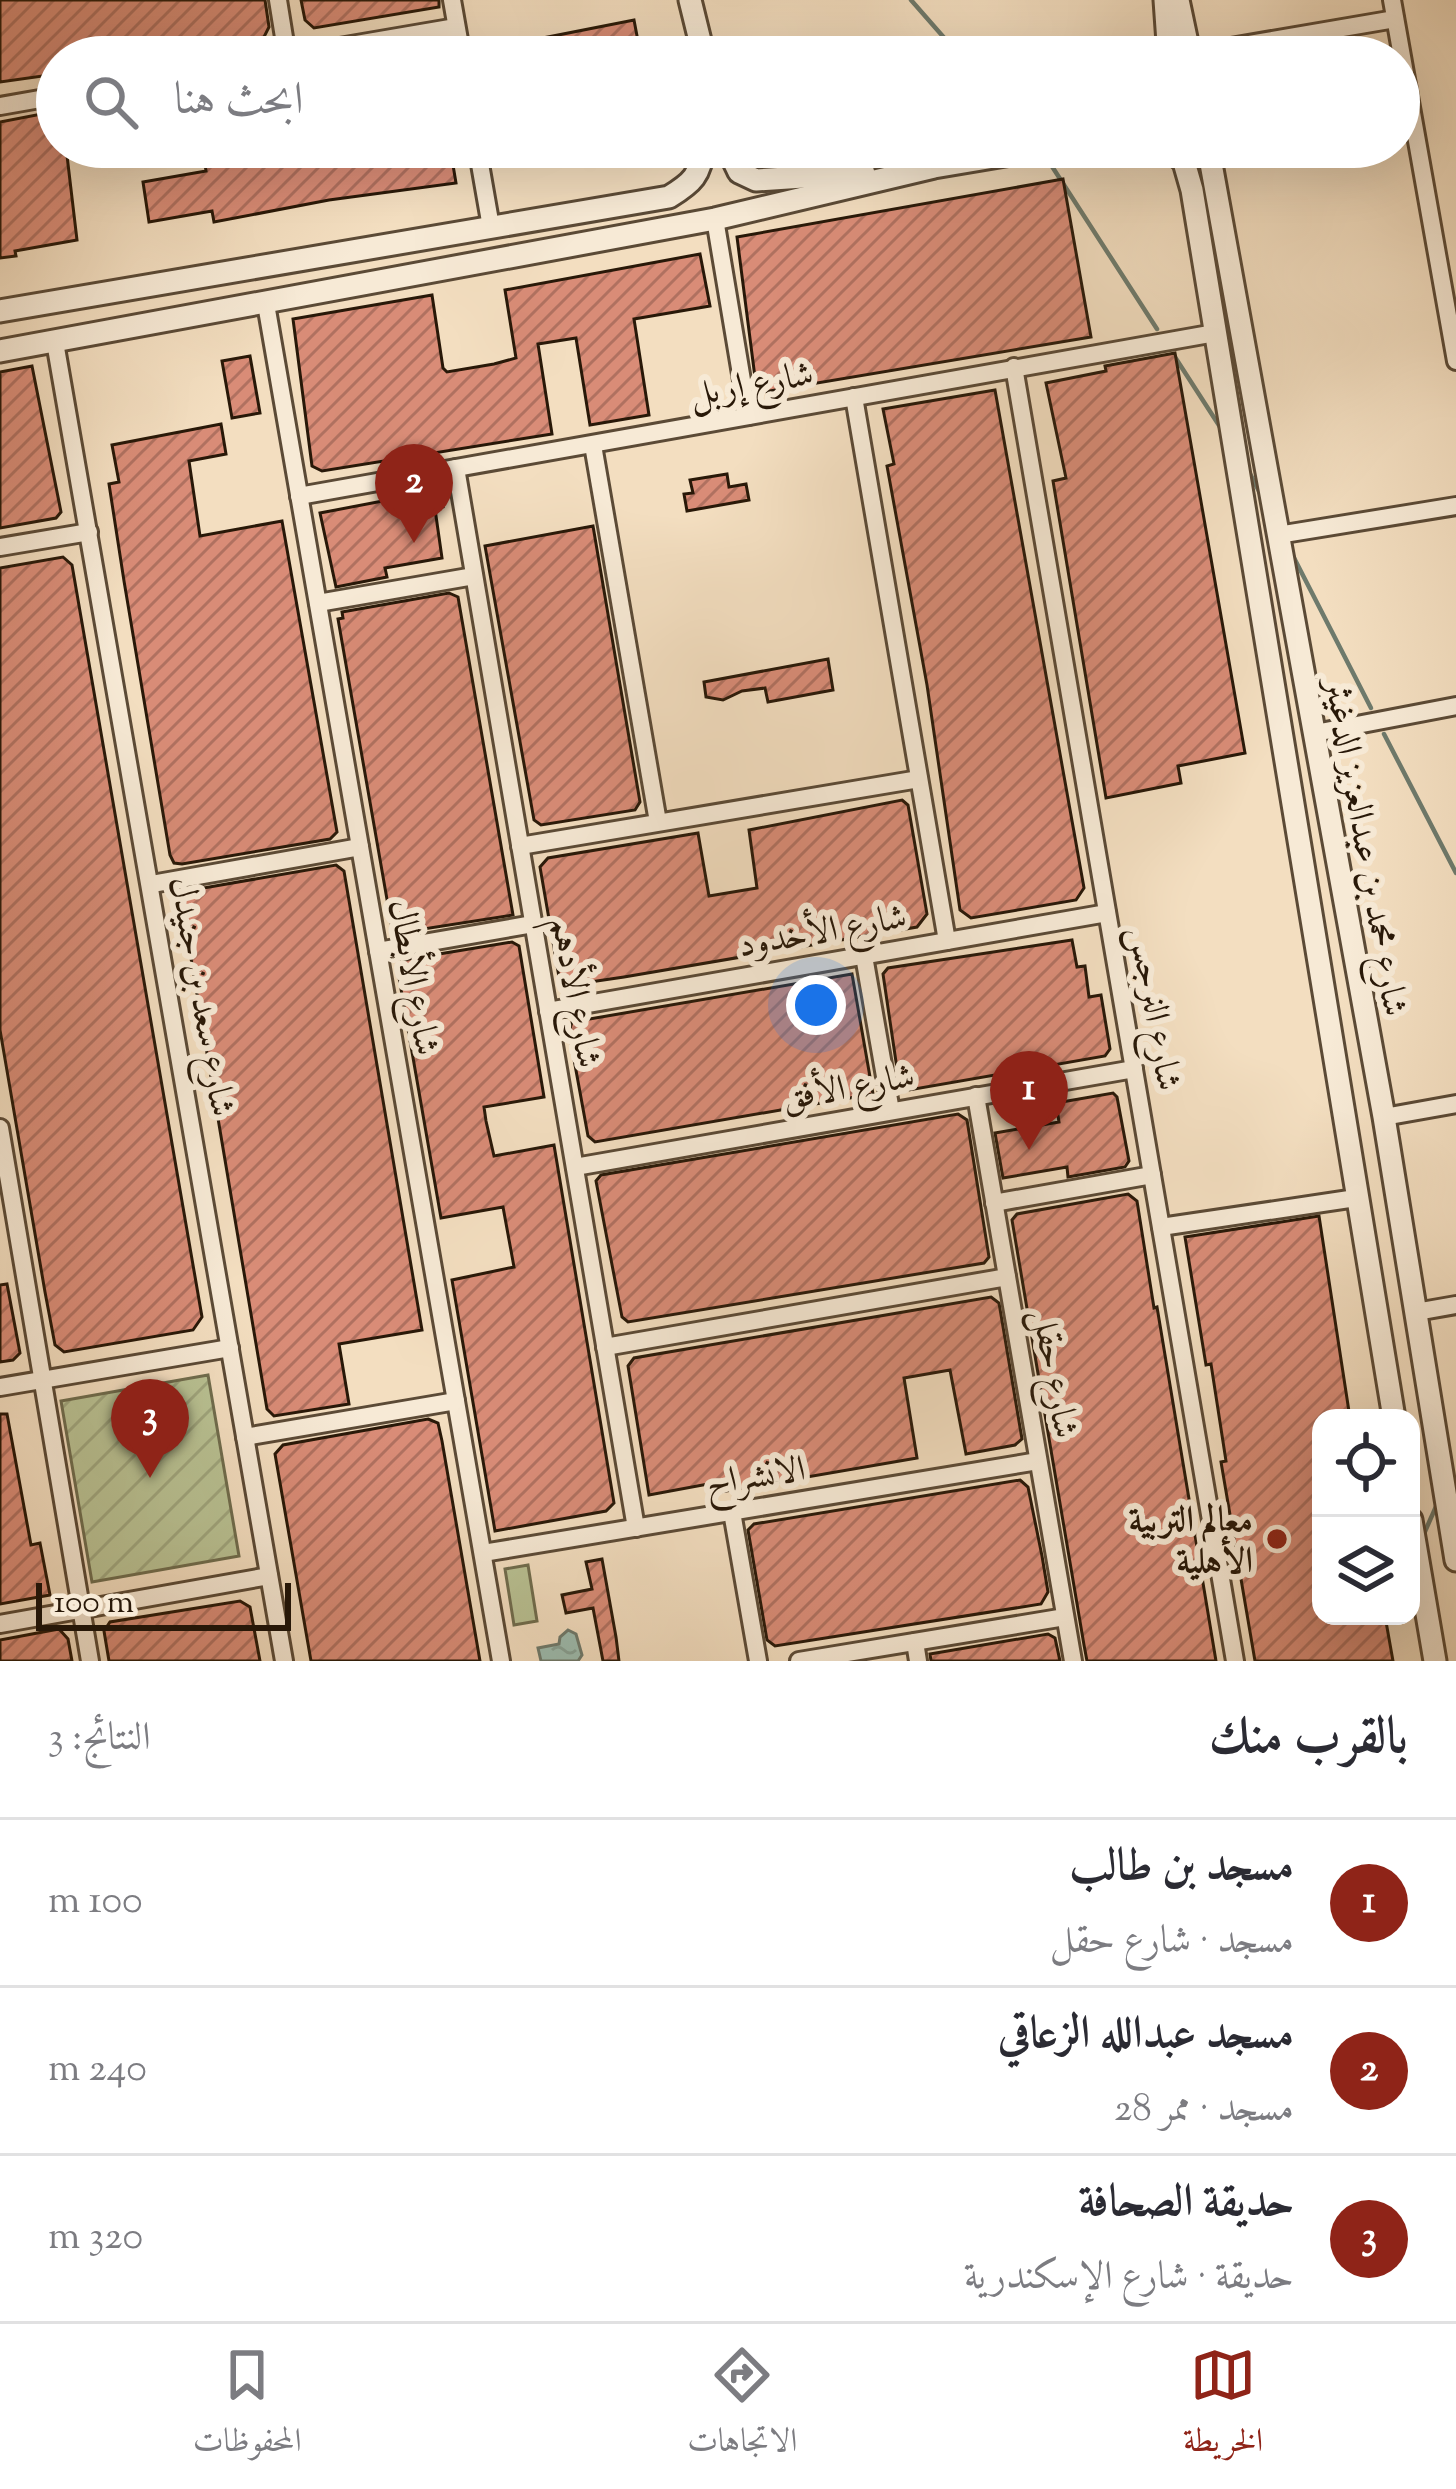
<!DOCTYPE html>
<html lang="ar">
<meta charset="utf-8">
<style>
:root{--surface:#fff;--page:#f2f2f3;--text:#2b2b33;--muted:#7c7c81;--line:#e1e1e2;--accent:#8f2418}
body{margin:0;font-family:"Sorts Mill Goudy",Amiri,serif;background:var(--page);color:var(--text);direction:rtl}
.controls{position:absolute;right:36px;bottom:36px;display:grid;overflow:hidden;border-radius:24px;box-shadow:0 12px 48px #0002}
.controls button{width:108px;height:108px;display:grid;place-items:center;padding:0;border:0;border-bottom:3px solid var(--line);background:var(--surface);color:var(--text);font:60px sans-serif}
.scale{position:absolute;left:36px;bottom:30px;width:255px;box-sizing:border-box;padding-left:12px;border:6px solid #281808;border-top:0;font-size:33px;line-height:42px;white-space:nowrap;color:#281808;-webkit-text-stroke:9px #f7ead6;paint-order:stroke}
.you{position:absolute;left:816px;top:1005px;width:42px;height:42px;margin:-30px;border:9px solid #fff;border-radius:50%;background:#1a73e8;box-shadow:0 0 0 18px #1a73e833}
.badge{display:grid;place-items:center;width:78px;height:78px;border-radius:50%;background:var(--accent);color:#fff;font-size:39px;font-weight:700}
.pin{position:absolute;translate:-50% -99px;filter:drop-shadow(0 3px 6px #0008)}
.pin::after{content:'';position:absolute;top:63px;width:42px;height:36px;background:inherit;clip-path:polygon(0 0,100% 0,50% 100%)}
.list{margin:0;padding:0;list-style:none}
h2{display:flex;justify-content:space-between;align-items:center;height:156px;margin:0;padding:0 48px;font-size:51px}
h2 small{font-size:39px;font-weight:400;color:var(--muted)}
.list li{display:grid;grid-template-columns:78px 1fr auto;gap:36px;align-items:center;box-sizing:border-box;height:168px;padding:0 48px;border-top:3px solid var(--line)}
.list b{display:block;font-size:45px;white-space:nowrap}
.list p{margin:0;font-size:39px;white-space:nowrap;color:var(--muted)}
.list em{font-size:39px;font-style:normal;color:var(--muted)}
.icon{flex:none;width:66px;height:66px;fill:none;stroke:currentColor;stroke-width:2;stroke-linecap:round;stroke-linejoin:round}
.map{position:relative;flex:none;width:1456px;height:1661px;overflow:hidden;direction:ltr}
.search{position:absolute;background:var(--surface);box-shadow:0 12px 48px #0002;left:36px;right:36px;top:36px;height:132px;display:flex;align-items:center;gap:30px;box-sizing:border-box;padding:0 42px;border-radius:66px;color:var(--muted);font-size:45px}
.sheet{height:660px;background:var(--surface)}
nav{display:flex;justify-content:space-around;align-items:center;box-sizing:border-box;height:168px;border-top:3px solid var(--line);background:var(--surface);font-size:33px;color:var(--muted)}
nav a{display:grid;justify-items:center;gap:6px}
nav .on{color:var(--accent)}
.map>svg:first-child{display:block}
</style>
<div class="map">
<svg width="1456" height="1661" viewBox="0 0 1456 1661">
<defs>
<pattern id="garden-furrows" width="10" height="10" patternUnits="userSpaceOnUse" patternTransform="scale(3)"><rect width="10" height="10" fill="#b9c294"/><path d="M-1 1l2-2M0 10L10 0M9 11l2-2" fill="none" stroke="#9fa67e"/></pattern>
<pattern id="water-ripples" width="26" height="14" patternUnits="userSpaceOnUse" patternTransform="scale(3)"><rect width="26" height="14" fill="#9cbcaf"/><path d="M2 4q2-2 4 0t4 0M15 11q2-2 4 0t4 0" fill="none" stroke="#86a195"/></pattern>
<pattern id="building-hatch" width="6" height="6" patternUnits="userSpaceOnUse" patternTransform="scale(3)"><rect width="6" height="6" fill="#d98c77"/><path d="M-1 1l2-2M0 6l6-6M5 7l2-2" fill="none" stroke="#b07160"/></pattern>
</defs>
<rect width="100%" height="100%" fill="#f3dec0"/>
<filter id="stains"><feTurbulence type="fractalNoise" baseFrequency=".00167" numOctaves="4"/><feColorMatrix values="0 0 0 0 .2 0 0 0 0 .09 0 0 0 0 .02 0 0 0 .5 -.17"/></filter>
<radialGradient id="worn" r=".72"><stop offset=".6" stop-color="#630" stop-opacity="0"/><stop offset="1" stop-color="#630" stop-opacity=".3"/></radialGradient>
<polygon fill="url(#garden-furrows)" stroke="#706d4e" stroke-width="3" points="208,1375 239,1556 92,1582 61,1401"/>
<polygon fill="#b9c294" stroke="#706d4e" stroke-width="3" points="528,1565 537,1621 514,1625 505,1569"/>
<polygon fill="url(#water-ripples)" stroke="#6e7a6c" stroke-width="3" points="568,1630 576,1634 582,1655 578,1661 541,1661 538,1648 559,1644 560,1637"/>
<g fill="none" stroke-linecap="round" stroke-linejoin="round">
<g stroke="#6e7a6c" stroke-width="4.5">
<polyline points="911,0 961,57"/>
<polyline points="1044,154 1157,329"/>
<polyline points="1173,354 1222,430"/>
<polyline points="1247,468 1261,495"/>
<polyline points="1291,552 1371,708"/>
<polyline points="1384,734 1456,873"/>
<polyline points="1423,1536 1438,1502"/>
</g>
</g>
<g fill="url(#building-hatch)" stroke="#281808" stroke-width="3">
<polygon points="0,0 265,0 269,27 264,37 149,57 57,57 57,74 0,82"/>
<polygon points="301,0 439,0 439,7 314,28 305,20"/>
<polygon points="634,20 641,57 483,57 482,50"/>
<polygon points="57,111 57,147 66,147 77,240 15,251 16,256 0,258 0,122"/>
<polygon points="261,147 450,147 456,183 329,200 214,222 212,211 149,222 143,182 206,171 204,156"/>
<polygon points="1063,179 1091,337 757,393 737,237"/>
<polygon points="700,254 710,306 634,319 649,415 590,425 576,338 538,344 552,434 322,471 312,466 293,319 432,295 443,368 447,372 494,364 516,358 505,290"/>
<polygon points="1175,353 1245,753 1178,766 1181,783 1106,798 1053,481 1066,478 1046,383 1106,371 1105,366"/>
<polygon points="250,356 260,413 232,418 222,361"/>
<polygon points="32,366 61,512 56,518 0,528 0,372"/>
<polygon points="995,390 1084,888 1076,900 971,918 960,910 927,685 887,466 894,464 883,409"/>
<polygon points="221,424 226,454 189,461 200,536 282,521 337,832 330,839 182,864 174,863 170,855 124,581 109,484 119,482 112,445"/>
<polygon points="727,474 729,487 746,484 749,500 687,511 684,494 693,493 690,480"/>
<polygon points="440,490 443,507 435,509 442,558 385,568 387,577 336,587 320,513"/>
<polygon points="593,526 640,802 635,810 541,825 534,820 485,546"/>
<polygon points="63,557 72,565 202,1317 193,1330 64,1352 55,1345 45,1292 0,1030 0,568"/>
<polygon points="449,593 458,597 513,915 398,933 392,928 338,619 343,618 342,612"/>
<polygon points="828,659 833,690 768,702 765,688 742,691 723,700 706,697 704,682"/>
<polygon points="902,800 908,805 927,914 917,927 624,977 570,985 559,977 540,867 548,858 698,833 709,896 757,888 749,830"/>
<polygon points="336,865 344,871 422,1330 339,1344 349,1404 274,1416 267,1409 181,899 186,891"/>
<polygon points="1072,940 1077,967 1085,966 1089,997 1101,995 1110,1049 1105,1056 909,1090 899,1082 883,974 888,968"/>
<polygon points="512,942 519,946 544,1097 484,1107 486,1121 494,1156 554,1145 614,1503 606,1511 495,1531 452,1280 514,1267 503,1207 441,1218 397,966 403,960"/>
<polygon points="852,974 873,1094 595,1142 588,1136 569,1032 572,1022"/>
<polygon points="1113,1093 1117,1097 1129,1161 1125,1167 1068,1177 1067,1167 1003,1178 995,1133 1059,1122 1056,1103"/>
<polygon points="958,1114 967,1120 989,1257 984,1263 628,1322 622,1317 596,1181 601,1175"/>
<polygon points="1128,1194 1137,1201 1154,1308 1157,1307 1216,1661 1087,1661 1084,1645 1012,1220 1017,1214"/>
<polygon points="1319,1216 1350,1418 1321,1418 1321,1616 1385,1616 1393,1661 1255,1661 1221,1462 1226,1461 1211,1364 1206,1365 1185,1237"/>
<polygon points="7,1284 20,1353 13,1360 0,1362 0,1285"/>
<polygon points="991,1297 999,1303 1022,1439 1015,1445 966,1454 950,1370 904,1378 917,1458 709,1494 708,1484 649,1495 628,1366 634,1358"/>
<polygon points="0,1414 7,1414 31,1545 40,1543 50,1595 0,1604"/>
<polygon points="428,1419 438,1423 442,1441 480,1661 311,1661 275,1454 283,1445"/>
<polygon points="1020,1480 1028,1487 1042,1556 1048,1592 1041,1604 775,1646 767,1640 748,1530 754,1524"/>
<polygon points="602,1559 616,1637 619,1661 603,1661 593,1608 566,1613 562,1595 592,1589 586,1562"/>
<polygon points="240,1601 250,1607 260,1661 109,1661 104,1631 110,1622"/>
<polygon points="59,1629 68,1639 72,1661 0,1661 0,1640"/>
<polygon points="1048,1634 1055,1638 1060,1661 931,1661 930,1654"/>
</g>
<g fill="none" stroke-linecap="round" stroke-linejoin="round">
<defs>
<g id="minor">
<polyline points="278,0 287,56"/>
<polyline points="452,0 462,57"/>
<polyline points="1392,0 1456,361"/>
<polyline points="1190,54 1395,19"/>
<polyline points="281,57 456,27"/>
<polyline points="0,106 57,96"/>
<polyline points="477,147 491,227"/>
<polyline points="715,219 748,416"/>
<polyline points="266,304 501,1661"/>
<polyline points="55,342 284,1661"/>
<polyline points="1014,367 1235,1661"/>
<polyline points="854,397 947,941"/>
<polyline points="593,445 658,822"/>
<polyline points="456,468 636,1528"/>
<polyline points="299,496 1215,333"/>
<polyline points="1278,535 1456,506"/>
<polyline points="0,547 89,532"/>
<polyline points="318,603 474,576"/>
<polyline points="1315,733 1456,706"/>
<polyline points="520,846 919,779"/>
<polyline points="152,884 360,847"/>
<polyline points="378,951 533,924"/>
<polyline points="864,956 891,1111"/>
<polyline points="548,1011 1107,913"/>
<polyline points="976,1096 1073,1661"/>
<polyline points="1384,1117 1456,1104"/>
<polyline points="0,1128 90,1661"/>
<polyline points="575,1167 1134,1069"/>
<polyline points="994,1203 1152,1175"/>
<polyline points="1161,1227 1356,1198"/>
<polyline points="1416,1312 1456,1305"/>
<polyline points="605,1347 1007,1277"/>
<polyline points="0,1387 230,1348"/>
<polyline points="245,1437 456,1401"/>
<polyline points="732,1512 758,1661"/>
<polyline points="483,1553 1038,1461"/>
<polyline points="0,1624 269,1576"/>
<polyline points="915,1642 918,1661"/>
<polyline points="799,1661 1065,1617"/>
</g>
<g id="tertiary">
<polyline points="690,0 704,57"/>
<polyline points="1165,0 1169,57"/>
<polyline points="1178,0 1190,57"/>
<polyline points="727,147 739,172 756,180 864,173"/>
<polyline points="1167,147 1184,162 1192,190 1394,1418"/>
<polyline points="1208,147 1384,1117 1456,1560"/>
<path d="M0 311 669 197C692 183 701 175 703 147"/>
<polyline points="0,351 715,219 934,167 1053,147"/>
<polyline points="1411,1520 1435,1661"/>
</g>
</defs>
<use href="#minor" stroke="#5b4a36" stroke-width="22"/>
<use href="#tertiary" stroke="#5b4a36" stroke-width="27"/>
<use href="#minor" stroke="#f7ead6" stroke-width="16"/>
<use href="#tertiary" stroke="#f7ead6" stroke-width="21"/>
</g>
<circle fill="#8f2418" stroke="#f7ead6" stroke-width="4.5" cx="1277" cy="1539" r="12"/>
<g text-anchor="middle" stroke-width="12" stroke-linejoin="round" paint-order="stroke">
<g font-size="36" fill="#281808" stroke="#f7ead6">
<text transform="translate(751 382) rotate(-10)" y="13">شارع إربل</text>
<text transform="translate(1368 847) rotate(80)" y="13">شارع محمد بن عبدالعزيز الدغيثر</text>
<text transform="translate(822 929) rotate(-10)" y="13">شارع الأخدود</text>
<text transform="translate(416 977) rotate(80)" y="13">شارع الأبطال</text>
<text transform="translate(578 992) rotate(80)" y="13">شارع الأدهم</text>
<text transform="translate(204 996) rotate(80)" y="13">شارع سعد بن جنيدل</text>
<text transform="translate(1157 1008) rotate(80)" y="13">شارع النرجس</text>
<text transform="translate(848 1085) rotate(-10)" y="13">شارع الأفق</text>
<text transform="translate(1057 1373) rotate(80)" y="13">شارع حقل</text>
<text transform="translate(755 1474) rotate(-9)" y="13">الانشراح</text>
</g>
<g font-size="36" font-weight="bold" fill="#281808" stroke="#f7ead6" text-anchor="end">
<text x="1253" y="1531">معالم التربية<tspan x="1253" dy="41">الأهلية</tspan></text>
</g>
</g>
<rect width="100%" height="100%" filter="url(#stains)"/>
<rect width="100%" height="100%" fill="url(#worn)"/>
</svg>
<div class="controls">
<button><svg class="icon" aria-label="locate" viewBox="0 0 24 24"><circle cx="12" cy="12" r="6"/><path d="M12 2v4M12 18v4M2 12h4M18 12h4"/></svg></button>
<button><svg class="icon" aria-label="layers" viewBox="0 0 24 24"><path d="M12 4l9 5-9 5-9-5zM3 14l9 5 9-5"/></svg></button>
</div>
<div class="scale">100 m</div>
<div class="you"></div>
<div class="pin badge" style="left:1029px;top:1150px">1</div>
<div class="pin badge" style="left:414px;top:543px">2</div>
<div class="pin badge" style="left:150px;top:1478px">3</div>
<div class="search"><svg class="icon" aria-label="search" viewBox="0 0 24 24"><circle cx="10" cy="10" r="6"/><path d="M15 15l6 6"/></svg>ابحث هنا</div>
</div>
<section class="sheet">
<h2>بالقرب منك<small>النتائج: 3</small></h2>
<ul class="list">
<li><span class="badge">1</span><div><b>مسجد بن طالب</b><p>مسجد · شارع حقل</p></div><em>100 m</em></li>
<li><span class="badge">2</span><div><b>مسجد عبدالله الزعاقي</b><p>مسجد · ممر 28</p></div><em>240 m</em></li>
<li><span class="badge">3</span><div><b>حديقة الصحافة</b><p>حديقة · شارع الإسكندرية</p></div><em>320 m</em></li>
</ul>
</section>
<nav>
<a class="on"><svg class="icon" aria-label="map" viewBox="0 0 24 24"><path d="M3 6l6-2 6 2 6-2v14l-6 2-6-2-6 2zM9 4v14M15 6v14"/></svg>الخريطة</a>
<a><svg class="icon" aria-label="directions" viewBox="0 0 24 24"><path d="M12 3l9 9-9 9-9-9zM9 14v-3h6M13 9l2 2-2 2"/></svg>الاتجاهات</a>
<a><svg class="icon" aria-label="saved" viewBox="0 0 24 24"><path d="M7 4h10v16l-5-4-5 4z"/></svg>المحفوظات</a>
</nav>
